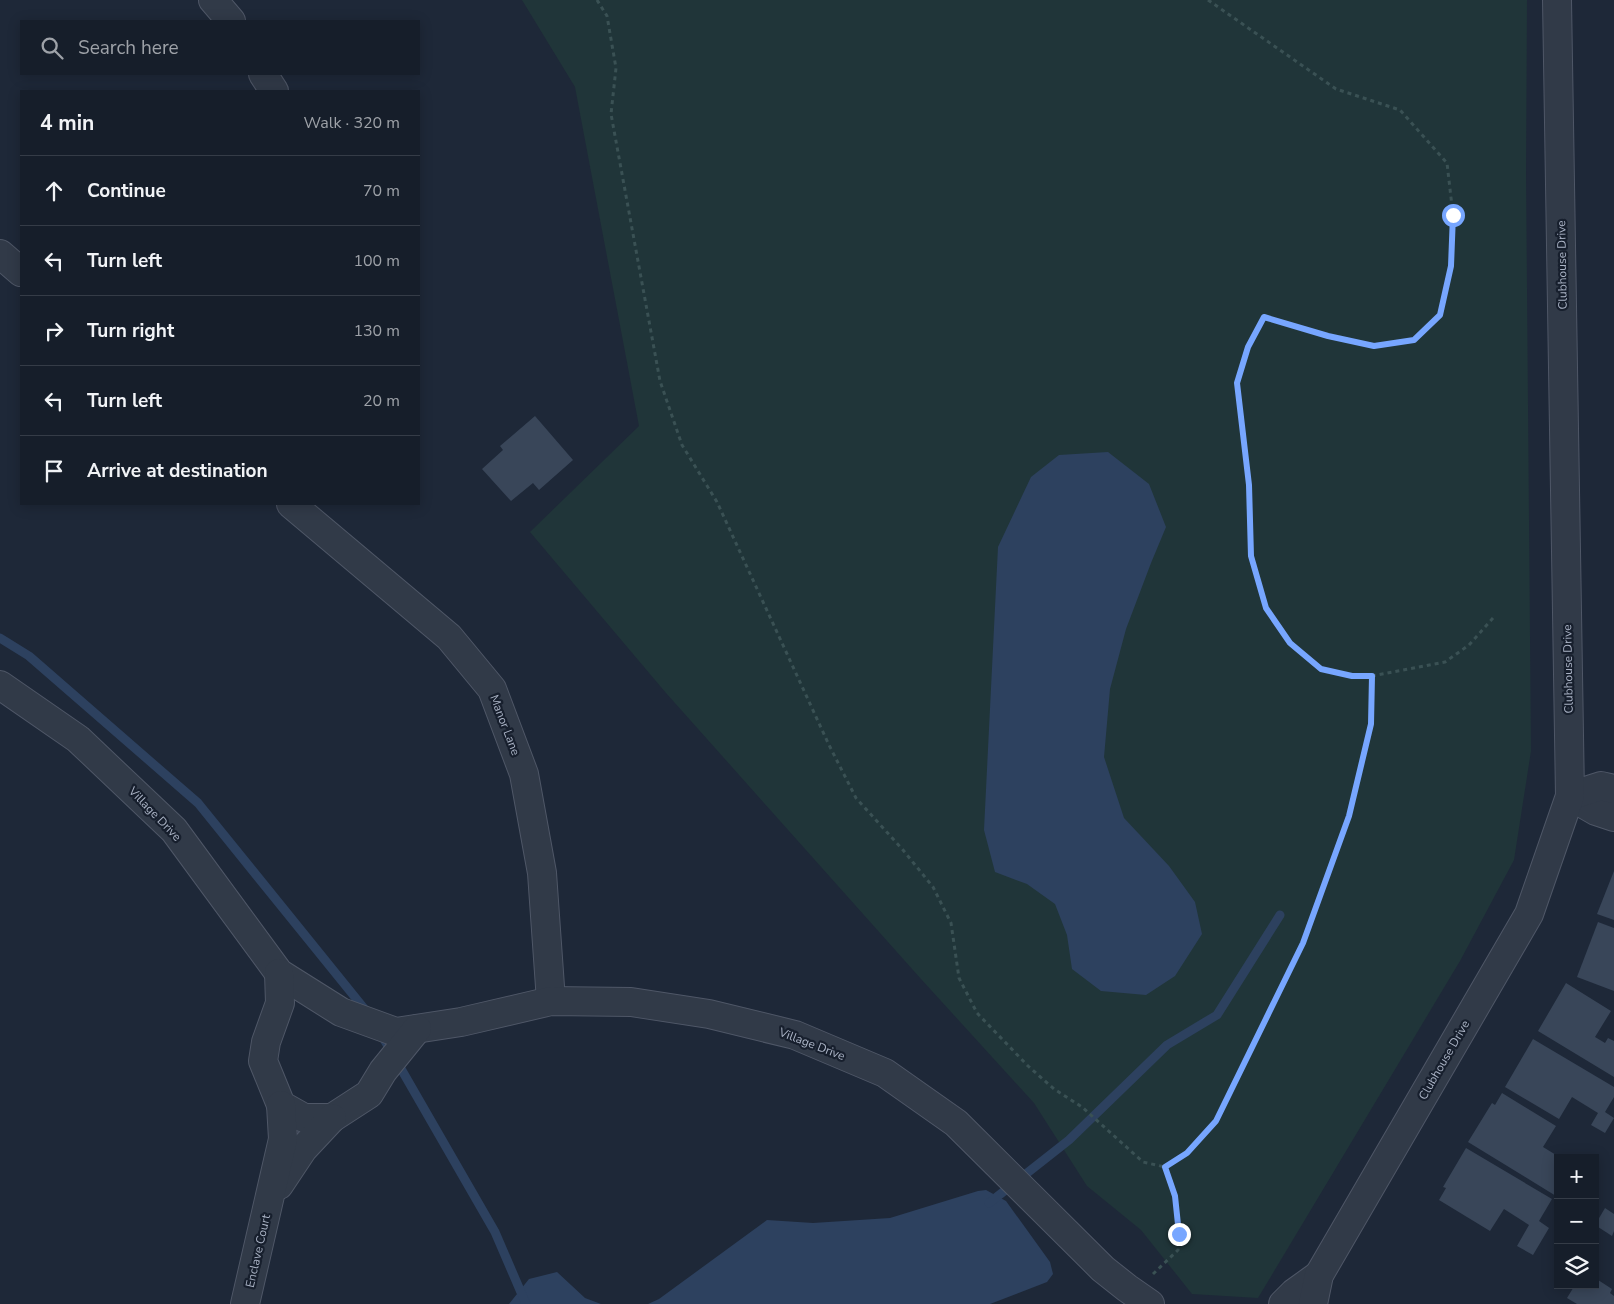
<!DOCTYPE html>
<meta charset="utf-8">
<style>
:root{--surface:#161e2a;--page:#1f2732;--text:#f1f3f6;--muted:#9ea2a8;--line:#353c47}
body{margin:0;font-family:"Nunito Sans",sans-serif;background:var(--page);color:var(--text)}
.controls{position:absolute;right:15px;bottom:15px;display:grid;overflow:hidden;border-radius:0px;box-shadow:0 2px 12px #0003}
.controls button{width:45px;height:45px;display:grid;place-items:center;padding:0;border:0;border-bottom:1px solid var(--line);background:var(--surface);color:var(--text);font:25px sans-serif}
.stop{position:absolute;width:15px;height:15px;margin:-11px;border:4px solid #77a6ff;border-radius:50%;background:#fff}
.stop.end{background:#77a6ff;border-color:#fff;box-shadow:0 1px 5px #0008}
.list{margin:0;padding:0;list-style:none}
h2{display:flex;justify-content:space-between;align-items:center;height:65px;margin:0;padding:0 20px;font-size:21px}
h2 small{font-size:16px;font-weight:400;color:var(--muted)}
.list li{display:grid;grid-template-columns:32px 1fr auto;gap:15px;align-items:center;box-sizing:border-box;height:70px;padding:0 20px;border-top:1px solid var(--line)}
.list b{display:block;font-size:19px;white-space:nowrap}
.list em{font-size:16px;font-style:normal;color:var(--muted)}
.icon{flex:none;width:28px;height:28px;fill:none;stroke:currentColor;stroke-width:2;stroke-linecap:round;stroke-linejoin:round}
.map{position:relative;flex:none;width:1614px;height:1304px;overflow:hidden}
.search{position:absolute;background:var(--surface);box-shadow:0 2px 12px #0003;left:20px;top:20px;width:400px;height:55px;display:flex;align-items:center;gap:12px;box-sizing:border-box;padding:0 18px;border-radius:0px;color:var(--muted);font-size:19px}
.panel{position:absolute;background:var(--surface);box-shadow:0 2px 12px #0003;left:20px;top:90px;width:400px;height:415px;border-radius:0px}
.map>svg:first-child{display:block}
</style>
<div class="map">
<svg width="1614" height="1304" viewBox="0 0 1614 1304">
<rect width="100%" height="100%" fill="#1e2838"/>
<polygon fill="#203539" points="522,0 1527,0 1526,173 1531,751 1514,860 1460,961 1258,1298 1192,1294 1141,1230 1087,1186 1034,1103 921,979 666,693 530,532 639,426 575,87"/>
<g fill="#2d415f">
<polygon points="1108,452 1149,484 1166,527 1151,563 1126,629 1110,689 1104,757 1124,818 1169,866 1195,902 1202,934 1175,976 1146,995 1101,991 1072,969 1067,935 1055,904 1027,884 995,872 984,830 998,547 1031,477 1059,455"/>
<polygon points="986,1190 1006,1201 1050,1262 1053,1274 1047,1282 990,1304 648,1304 659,1299 767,1220 813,1223 890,1218 978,1191"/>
<polygon points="557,1272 585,1298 601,1304 509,1304 529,1279"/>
</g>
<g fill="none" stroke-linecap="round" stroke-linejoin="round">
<g stroke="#2d415f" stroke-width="9">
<polyline points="0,638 29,656 198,803 367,1012"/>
<polyline points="381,1034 495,1232 526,1304"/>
<polyline points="989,1203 1069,1140 1167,1045 1217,1015 1280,915"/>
</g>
</g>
<g fill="#394659">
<polygon points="535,416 573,460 539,490 533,483 511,501 482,469 503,450 500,446"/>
<polygon points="1614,871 1614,920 1597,914"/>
<polygon points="1598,922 1614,928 1614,991 1577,977"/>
<polygon points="1566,983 1611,1011 1595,1037 1605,1043 1608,1038 1614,1041 1614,1077 1538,1031"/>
<polygon points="1533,1039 1614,1087 1614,1097 1605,1112 1614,1118 1605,1133 1591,1125 1598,1113 1572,1097 1559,1119 1505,1087"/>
<polygon points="1502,1093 1556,1126 1543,1147 1561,1158 1558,1158 1556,1196 1468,1142 1492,1103 1495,1105"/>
<polygon points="1466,1148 1552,1199 1539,1221 1549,1228 1533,1255 1517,1246 1529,1225 1504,1209 1490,1231 1439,1200 1446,1188 1443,1187"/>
<polygon points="1605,1208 1614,1214 1614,1231 1612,1236 1595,1225"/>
<polygon points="1595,1278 1612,1289 1610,1293 1614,1296 1614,1304 1577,1304 1567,1298 1575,1285 1595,1285"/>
</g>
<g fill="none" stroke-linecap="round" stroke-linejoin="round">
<defs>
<g id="minor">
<polyline points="213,0 231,21"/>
<polyline points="263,74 274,91"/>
<polyline points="0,254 21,272"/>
<polyline points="291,504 449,637 492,689 524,774 542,873 551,1001"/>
<polyline points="0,685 78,739 174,830 279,973 341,1012 396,1032 461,1022 551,1001 631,1002 709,1014 795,1035 885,1073 956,1123 1103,1269 1127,1288 1150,1304"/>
<polyline points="1570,796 1596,811 1614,817"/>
<polyline points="1570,796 1601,786 1614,789"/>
<polyline points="279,973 280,1003 266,1042 263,1061 281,1105 304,1118 332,1118 369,1094 383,1071 417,1029"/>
<polyline points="279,1185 303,1149 332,1118"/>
<polyline points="245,1304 283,1139 281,1105"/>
<polyline points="1283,1304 1294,1293 1319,1275"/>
<polyline points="1313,1304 1319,1275 1529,914 1570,796 1557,0"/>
</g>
</defs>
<use href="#minor" stroke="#4f5767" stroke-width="30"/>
<g stroke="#3a5154" stroke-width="3" stroke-dasharray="4 4" stroke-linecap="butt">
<polyline points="597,0 607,16 616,68 611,114 660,381 682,445 717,502 829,745 856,798 903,850 933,887 951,923 959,978 977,1013 1028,1066 1054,1089 1082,1107 1143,1162 1165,1167"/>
<polyline points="1208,0 1336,89 1400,110 1447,163 1453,215 1451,266 1440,315 1414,340 1374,346 1328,336 1264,317 1248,347 1237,383 1249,485 1251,556 1266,608 1290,643 1321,669 1352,676 1372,676 1445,662 1469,645 1494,617"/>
<path d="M1153 1274 1178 1250C1181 1221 1174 1194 1165 1167L1187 1153 1217 1121 1303 943 1349 816 1371 724 1372 676"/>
</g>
<use href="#minor" stroke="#313a48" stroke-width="28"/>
</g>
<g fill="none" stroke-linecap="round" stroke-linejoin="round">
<polyline stroke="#77a6ff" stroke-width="6" points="1179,1234 1175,1196 1165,1167 1187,1153 1216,1121 1303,943 1349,816 1371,724 1372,676 1352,676 1321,669 1290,643 1266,608 1251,556 1249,485 1237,383 1248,347 1264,317 1328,336 1374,346 1414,340 1440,315 1451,266 1453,215"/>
</g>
<g text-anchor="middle" stroke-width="4.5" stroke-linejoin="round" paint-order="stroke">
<g font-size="12" fill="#abb4c6" stroke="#171f2d">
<text transform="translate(1562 265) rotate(-91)" y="4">Clubhouse Drive</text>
<text transform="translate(1568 669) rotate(-91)" y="4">Clubhouse Drive</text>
<text transform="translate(505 725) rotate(69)" y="4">Manor Lane</text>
<text transform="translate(155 814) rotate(46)" y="4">Village Drive</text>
<text transform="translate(812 1044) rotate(21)" y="4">Village Drive</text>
<text transform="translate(1444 1060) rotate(-60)" y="4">Clubhouse Drive</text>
<text transform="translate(258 1251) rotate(-77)" y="4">Enclave Court</text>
</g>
</g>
</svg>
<div class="controls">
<button>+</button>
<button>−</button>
<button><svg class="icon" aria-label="layers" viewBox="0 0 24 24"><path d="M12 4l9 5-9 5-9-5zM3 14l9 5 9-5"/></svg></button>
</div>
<div class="stop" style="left:1453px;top:215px"></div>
<div class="stop end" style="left:1179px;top:1234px"></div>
<div class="search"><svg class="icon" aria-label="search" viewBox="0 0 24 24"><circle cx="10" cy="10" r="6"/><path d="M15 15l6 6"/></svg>Search here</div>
<section class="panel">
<h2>4 min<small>Walk · 320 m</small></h2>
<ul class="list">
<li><svg class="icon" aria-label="ahead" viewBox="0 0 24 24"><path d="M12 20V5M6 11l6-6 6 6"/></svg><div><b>Continue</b></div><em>70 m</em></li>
<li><svg class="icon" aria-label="left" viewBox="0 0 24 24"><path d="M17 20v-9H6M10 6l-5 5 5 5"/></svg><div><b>Turn left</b></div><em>100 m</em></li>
<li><svg class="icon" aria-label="right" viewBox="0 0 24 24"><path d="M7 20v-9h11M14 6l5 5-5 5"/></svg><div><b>Turn right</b></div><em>130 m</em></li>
<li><svg class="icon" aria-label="left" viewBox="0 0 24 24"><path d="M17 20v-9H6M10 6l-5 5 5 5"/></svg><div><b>Turn left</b></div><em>20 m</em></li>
<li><svg class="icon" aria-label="arrive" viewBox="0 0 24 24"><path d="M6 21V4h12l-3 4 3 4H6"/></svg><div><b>Arrive at destination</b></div></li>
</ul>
</section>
</div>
